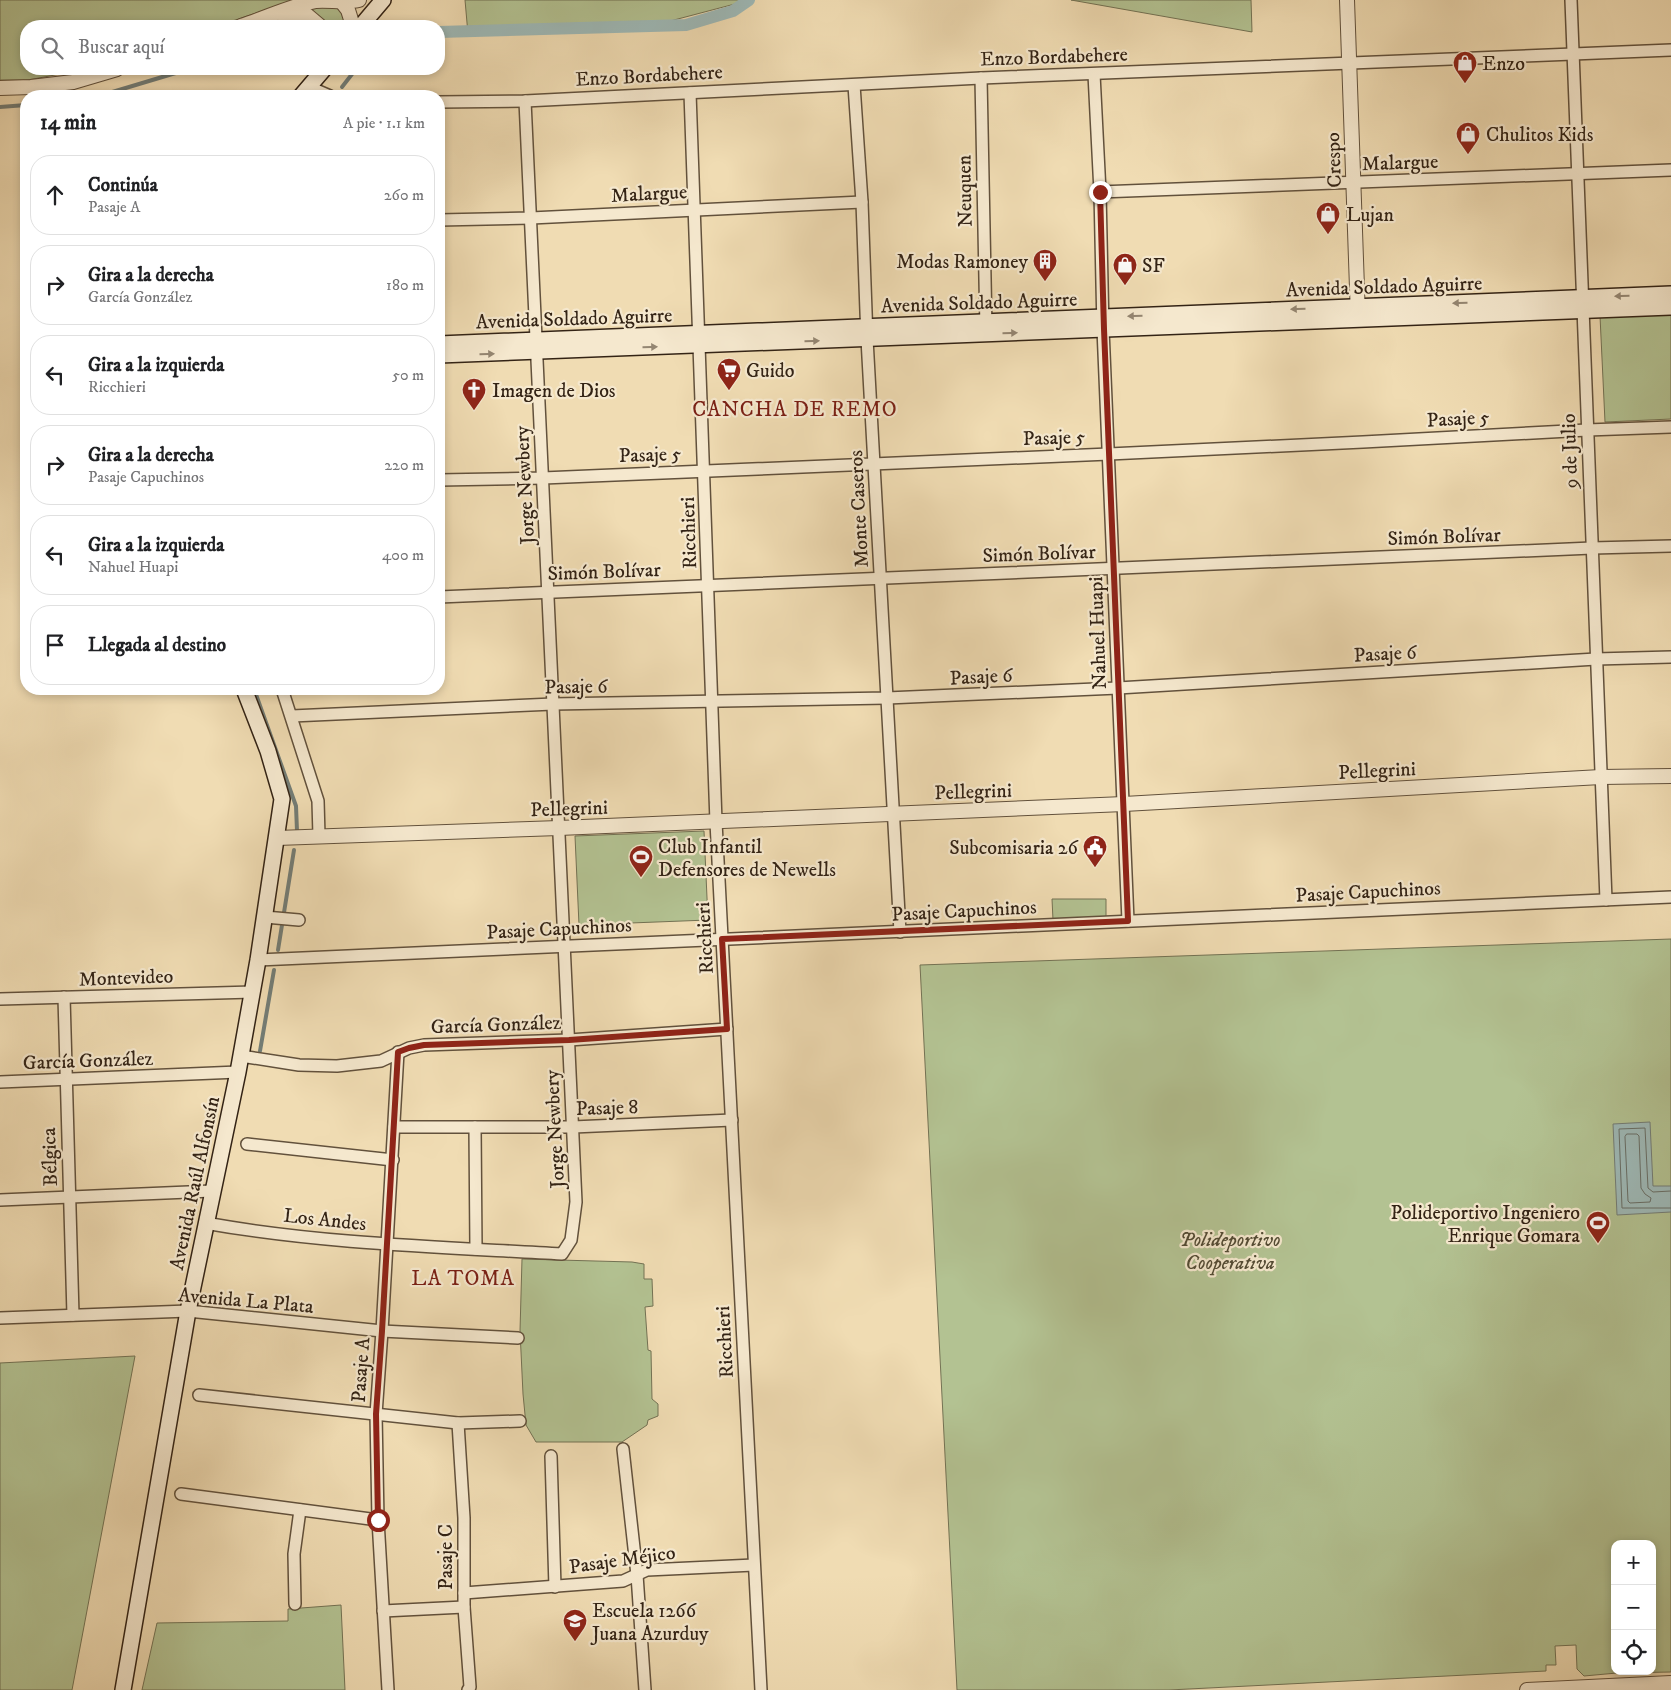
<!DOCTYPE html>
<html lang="es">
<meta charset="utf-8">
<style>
:root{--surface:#fff;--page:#f2f2f2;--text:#202124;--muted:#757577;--line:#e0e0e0}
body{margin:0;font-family:"IM FELL DW Pica",serif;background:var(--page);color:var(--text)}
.controls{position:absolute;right:15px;bottom:15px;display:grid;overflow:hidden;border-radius:10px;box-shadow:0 2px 8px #0003}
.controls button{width:45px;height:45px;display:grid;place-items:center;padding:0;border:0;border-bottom:1px solid var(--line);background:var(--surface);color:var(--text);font:25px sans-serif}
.stop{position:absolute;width:15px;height:15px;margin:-11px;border:4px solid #8f2418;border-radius:50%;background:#fff}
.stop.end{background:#8f2418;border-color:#fff;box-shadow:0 1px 5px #0008}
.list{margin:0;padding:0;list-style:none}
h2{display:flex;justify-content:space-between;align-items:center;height:65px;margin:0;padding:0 20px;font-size:21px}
h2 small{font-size:16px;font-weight:400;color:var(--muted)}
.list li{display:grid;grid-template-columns:32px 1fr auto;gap:15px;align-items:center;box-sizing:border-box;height:80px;margin:0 10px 10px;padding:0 10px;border:1px solid var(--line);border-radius:20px}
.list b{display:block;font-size:19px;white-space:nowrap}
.list p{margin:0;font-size:16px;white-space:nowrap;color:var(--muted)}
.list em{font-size:16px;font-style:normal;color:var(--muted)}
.icon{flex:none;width:28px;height:28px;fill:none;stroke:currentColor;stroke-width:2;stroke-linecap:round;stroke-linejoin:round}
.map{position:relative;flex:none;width:1671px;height:1690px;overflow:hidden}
.search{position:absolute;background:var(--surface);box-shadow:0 2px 8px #0003;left:20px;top:20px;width:425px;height:55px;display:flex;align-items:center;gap:12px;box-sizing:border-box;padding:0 18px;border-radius:20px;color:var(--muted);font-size:19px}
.panel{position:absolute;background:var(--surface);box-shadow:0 2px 8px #0003;left:20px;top:90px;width:425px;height:605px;border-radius:20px}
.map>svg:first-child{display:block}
</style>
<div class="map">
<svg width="1671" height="1690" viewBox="0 0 1671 1690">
<rect width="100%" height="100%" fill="#f0dcb3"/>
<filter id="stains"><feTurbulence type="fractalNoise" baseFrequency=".004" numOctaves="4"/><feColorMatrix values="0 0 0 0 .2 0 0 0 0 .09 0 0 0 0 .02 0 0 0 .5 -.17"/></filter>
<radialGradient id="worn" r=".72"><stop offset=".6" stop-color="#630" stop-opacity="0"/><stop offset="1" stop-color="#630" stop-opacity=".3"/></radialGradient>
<g fill="#b3c292" stroke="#737254" fill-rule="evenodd">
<polygon points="0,0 294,0 218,26 26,26 26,69 87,69 28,80 0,80"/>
<polygon points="465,0 750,0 655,25 468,34"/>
<polygon points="1071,0 1251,0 1252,32"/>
<polygon points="334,6 341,10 345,21 344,26 328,26 322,20 308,9 309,7"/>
<polygon points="1671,313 1671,419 1605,422 1600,316"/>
<polygon points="704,831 708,920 579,925 575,836"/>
<polygon points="1052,899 1106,899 1106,918 1053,920"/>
<path d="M1671 939V1672L1617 1673 1584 1676 1577 1669 1576 1645 1555 1646 1556 1665H1546V1671L1169 1690H957L920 965ZM1615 1544H1652V1671H1615Z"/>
<polygon points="522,1259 632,1262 644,1264 644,1279 652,1279 653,1306 645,1307 648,1350 651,1351 652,1399 658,1404 658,1416 648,1420 647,1425 622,1442 536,1442 526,1425 523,1394 520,1331"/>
<polygon points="135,1356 72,1690 0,1690 0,1363"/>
<polygon points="341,1605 345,1690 142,1690 157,1623 288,1621 288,1609"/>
</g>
<polygon fill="#9eb9b7" stroke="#737d76" points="1650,1122 1653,1186 1671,1186 1671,1212 1617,1215 1613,1124"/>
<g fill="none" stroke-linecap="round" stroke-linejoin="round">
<g stroke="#686e66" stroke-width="1">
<polygon points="1627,1134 1637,1134 1639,1136 1641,1188 1645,1194 1651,1198 1650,1202 1630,1203 1628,1201 1625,1137"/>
<polyline points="1671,1191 1653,1192 1648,1188 1645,1128 1619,1129 1622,1208 1671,1208"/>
</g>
<g stroke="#737d76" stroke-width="4">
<polyline points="342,87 356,69"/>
<polyline points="99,96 189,69"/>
<polyline points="0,107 26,105"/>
<polyline points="254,689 296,806 297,831"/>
<polyline points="278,950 294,850"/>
<polyline points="260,1051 274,970"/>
</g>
<polyline stroke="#9eb9b7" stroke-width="12" points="439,32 686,25 733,11 749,0"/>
<defs>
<g id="minor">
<polyline points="1571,0 1606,900"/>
<polyline points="1094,74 1100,192 1103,329 1128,921"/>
<polyline points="981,78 986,329"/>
<polyline points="854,85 862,202 867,339 900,932"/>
<polyline points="309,87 330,96"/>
<polyline points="690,93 716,822 761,1690"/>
<polyline points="439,102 525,101 981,78 1671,50"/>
<polyline points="1100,192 1671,170"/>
<polyline points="439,220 531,218 862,202"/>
<polyline points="439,480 543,478 1109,454 1363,442 1587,430 1671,427"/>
<polyline points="439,597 1592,548 1671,546"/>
<polyline points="282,689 318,801 319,836"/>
<polyline points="292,716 553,704 887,698 1118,688 1596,659 1671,657"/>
<polyline points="265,917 299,920"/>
<polyline points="258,960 1671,897"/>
<polyline points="64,997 73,1315"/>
<polyline points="0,999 253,992"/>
<polyline points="241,1056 299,1065 337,1066 381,1061 409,1048 424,1045 569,1040 727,1029"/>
<polyline points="0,1082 238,1072"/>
<polyline points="394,1127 573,1127 732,1120"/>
<polyline points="475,1127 476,1249"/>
<polyline points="247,1144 393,1160"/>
<polyline points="0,1200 212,1191"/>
<path d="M205 1223C323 1244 443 1247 562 1254L571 1240 576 1202 525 101"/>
<polyline points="0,1318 188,1311 382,1331 518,1338"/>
<polyline points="199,1395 458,1423 520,1421"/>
<polyline points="458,1423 464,1518 464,1607 470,1687 468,1690"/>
<polyline points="623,1449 637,1575 645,1690"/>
<polyline points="551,1456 555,1587"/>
<polyline points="181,1494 378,1520"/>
<polyline points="464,1593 623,1581 647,1570 754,1565"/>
<polyline points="295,1604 294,1554 300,1510"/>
<polyline points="383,1611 464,1607"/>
<polyline points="388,1690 378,1520 376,1414 382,1331 398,1052"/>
</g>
<g id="tertiary">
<polyline points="1347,0 1358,317"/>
<polyline points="341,1 348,10 353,26"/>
<polyline points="282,14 307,15 320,26"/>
<path d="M241 26C266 18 290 6 316 1 330 0 345 3 359 0"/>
<polyline points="0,88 31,87 73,82 117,69"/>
<polyline points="277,838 559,828 1124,804 1601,777 1671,776"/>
<polyline points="1527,1690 1671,1683"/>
</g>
<g id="secondary">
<polyline points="361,26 383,0"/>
<polyline points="301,96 324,69"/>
<polyline points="439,344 1671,294"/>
<polyline points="439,355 1671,307"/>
<polyline points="123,1690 188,1311 238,1072 258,960 282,799 268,751 244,689"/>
</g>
</defs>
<use href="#minor" stroke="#62513c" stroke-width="14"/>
<use href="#tertiary" stroke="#62513c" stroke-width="16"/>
<use href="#secondary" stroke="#332315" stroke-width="18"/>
<use href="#minor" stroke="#f5e8ce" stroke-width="11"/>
<use href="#tertiary" stroke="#f5e8ce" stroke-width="14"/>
<use href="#secondary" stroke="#f5e8ce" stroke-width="15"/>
</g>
<defs><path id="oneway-solid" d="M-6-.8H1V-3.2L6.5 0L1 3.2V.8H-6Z" transform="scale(1.25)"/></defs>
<g fill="#948672">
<use href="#oneway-solid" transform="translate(1622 296) rotate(178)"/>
<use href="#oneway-solid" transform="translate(1460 303) rotate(178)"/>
<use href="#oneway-solid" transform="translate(1298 309) rotate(178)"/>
<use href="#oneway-solid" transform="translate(1135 316) rotate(178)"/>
<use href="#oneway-solid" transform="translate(1010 333) rotate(-2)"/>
<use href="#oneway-solid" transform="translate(812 341) rotate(-2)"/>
<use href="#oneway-solid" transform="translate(650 347) rotate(-2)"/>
<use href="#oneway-solid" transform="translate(487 354) rotate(-2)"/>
</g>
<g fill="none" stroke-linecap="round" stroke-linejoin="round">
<polyline stroke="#8f2418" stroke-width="6" points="378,1520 376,1414 382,1331 398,1052 409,1048 424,1045 569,1040 727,1029 722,939 1128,921 1104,329 1100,192"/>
</g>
<defs>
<symbol id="shop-pin" viewBox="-11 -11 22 30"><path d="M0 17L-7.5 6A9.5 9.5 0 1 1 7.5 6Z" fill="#8f2418" stroke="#f5e8ce"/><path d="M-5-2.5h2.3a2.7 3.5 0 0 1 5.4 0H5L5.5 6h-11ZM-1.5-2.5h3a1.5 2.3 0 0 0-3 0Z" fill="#fff"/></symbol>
<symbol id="building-pin" viewBox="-11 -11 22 30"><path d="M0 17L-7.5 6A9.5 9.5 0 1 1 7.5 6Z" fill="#8f2418" stroke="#f5e8ce"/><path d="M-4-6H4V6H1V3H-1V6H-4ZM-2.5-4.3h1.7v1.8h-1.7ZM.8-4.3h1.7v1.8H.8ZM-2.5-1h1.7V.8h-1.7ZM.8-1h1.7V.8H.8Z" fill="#fff"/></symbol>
<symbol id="supermarket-pin" viewBox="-11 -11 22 30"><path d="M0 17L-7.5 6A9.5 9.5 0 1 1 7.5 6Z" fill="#8f2418" stroke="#f5e8ce"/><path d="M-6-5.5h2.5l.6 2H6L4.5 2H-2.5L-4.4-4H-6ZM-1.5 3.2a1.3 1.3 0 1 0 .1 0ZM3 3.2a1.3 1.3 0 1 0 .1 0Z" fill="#fff"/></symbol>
<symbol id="church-pin" viewBox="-11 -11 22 30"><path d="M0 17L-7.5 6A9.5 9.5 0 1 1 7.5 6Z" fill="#8f2418" stroke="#f5e8ce"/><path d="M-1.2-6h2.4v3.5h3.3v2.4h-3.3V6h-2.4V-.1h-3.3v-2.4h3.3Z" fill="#fff"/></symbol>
<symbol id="civic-pin" viewBox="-11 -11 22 30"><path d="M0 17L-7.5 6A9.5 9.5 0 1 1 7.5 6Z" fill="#8f2418" stroke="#f5e8ce"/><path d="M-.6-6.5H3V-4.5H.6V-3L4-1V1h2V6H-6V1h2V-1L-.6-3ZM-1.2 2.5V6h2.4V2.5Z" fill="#fff"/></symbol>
<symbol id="stadium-pin" viewBox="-11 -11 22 30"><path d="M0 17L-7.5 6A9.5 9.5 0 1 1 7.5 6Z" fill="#8f2418" stroke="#f5e8ce"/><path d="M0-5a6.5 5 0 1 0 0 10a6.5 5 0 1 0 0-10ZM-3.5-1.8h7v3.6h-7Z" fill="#fff"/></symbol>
<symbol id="school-pin" viewBox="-11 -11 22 30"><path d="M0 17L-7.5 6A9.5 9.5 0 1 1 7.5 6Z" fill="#8f2418" stroke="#f5e8ce"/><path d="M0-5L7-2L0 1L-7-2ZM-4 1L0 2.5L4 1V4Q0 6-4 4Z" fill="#fff"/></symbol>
</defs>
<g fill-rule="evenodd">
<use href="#shop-pin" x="1451" y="49" width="28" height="38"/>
<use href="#shop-pin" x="1454" y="120" width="28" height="38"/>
<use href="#shop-pin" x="1314" y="200" width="28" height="38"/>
<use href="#building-pin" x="1031" y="247" width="28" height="38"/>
<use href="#shop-pin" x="1111" y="251" width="28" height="38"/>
<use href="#supermarket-pin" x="715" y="356" width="28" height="38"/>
<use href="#church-pin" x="460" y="376" width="28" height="38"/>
<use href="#civic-pin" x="1081" y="833" width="28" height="38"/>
<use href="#stadium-pin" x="627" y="843" width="28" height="38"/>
<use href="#stadium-pin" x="1584" y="1209" width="28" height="38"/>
<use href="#school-pin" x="561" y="1607" width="28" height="38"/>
</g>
<g text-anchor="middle" stroke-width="4.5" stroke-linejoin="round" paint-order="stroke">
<g font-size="20" fill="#332315" stroke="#f5e8ce">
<text transform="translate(1054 56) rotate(-2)" y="7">Enzo Bordabehere</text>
<text transform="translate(649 75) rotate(-3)" y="7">Enzo Bordabehere</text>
<text transform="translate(1333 160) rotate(-92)" y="7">Crespo</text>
<text transform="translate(1400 162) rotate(-2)" y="7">Malargue</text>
<text transform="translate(964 191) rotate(-91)" y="7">Neuquen</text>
<text transform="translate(649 193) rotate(-3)" y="7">Malargue</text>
<text transform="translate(1384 286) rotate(-2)" y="7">Avenida Soldado Aguirre</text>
<text transform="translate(979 302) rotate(-2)" y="7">Avenida Soldado Aguirre</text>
<text transform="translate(574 318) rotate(-2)" y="7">Avenida Soldado Aguirre</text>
<text transform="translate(1458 418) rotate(-3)" y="7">Pasaje 5</text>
<text transform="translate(1054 437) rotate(-2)" y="7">Pasaje 5</text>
<text transform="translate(1569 451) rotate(-92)" y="7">9 de Julio</text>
<text transform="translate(650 454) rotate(-2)" y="7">Pasaje 5</text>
<text transform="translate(524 485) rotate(-93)" y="7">Jorge Newbery</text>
<text transform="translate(858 509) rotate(-93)" y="7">Monte Caseros</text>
<text transform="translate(688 533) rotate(-92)" y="7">Ricchieri</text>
<text transform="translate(1444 536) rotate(-2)" y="7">Simón Bolívar</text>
<text transform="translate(1039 553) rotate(-2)" y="7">Simón Bolívar</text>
<text transform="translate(604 571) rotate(-2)" y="7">Simón Bolívar</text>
<text transform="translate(1097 633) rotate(-92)" y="7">Nahuel Huapi</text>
<text transform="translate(1385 653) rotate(-3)" y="7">Pasaje 6</text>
<text transform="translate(981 676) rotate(-3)" y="7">Pasaje 6</text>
<text transform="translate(576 686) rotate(-1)" y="7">Pasaje 6</text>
<text transform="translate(1377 770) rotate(-3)" y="7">Pellegrini</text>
<text transform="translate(973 791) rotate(-2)" y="7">Pellegrini</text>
<text transform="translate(569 808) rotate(-2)" y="7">Pellegrini</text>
<text transform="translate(1368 891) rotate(-3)" y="7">Pasaje Capuchinos</text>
<text transform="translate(964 910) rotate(-3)" y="7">Pasaje Capuchinos</text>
<text transform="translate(559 928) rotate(-3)" y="7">Pasaje Capuchinos</text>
<text transform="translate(704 938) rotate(-93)" y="7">Ricchieri</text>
<text transform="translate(126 977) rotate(-2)" y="7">Montevideo</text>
<text transform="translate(496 1024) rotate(-2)" y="7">García González</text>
<text transform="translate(88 1060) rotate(-2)" y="7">García González</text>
<text transform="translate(607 1107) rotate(-2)" y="7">Pasaje 8</text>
<text transform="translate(554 1129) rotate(-93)" y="7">Jorge Newbery</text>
<text transform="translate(49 1157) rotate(-92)" y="7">Bélgica</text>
<text transform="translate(194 1183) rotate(-78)" y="7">Avenida Raúl Alfonsín</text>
<text transform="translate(325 1219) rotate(6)" y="7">Los Andes</text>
<text transform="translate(246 1300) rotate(5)" y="7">Avenida La Plata</text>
<text transform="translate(724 1342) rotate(-93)" y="7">Ricchieri</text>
<text transform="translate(360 1370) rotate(-86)" y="7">Pasaje A</text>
<text transform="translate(445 1557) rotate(-90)" y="7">Pasaje C</text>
<text transform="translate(622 1559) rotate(-8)" y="7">Pasaje Méjico</text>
</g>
<g font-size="20" fill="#332315" stroke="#f5e8ce" text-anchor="start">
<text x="1482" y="70">Enzo</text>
<text x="1486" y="141">Chulitos Kids</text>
<text x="1346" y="221">Lujan</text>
<text x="1028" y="268" text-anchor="end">Modas Ramoney</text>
<text x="1142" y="272">SF</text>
<text x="746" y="377">Guido</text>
<text x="492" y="397">Imagen de Dios</text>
<text x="658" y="853">Club Infantil<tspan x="658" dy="23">Defensores de Newells</tspan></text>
<text x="1078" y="854" text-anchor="end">Subcomisaria 26</text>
<text x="1580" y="1219" text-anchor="end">Polideportivo Ingeniero<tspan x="1580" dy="23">Enrique Gomara</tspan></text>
<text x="592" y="1617">Escuela 1266<tspan x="592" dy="23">Juana Azurduy</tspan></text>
</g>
<g font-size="20" font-style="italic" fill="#534b34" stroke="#f5e8ce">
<text x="1230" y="1246">Polideportivo<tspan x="1230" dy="23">Cooperativa</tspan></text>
</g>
<g font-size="21" letter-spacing="1" fill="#7a1f14" stroke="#f5e8ce">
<text x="795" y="416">CANCHA DE REMO</text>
<text x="463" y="1285">LA TOMA</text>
</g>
</g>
<rect width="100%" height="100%" filter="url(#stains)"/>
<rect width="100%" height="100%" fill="url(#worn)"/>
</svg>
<div class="controls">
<button>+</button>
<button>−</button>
<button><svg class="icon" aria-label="locate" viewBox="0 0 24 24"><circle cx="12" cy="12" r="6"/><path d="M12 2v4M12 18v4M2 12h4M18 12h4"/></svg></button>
</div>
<div class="stop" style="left:378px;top:1520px"></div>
<div class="stop end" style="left:1100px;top:192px"></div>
<div class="search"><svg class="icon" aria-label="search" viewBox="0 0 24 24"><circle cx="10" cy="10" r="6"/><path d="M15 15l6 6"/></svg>Buscar aquí</div>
<section class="panel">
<h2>14 min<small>A pie · 1.1 km</small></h2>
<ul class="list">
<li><svg class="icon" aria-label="ahead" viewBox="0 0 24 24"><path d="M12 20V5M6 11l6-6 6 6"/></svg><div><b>Continúa</b><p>Pasaje A</p></div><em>260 m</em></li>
<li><svg class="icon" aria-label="right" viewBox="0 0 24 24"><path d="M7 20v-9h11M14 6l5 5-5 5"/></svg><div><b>Gira a la derecha</b><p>García González</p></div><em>180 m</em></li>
<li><svg class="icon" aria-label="left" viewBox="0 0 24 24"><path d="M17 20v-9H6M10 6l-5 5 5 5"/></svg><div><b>Gira a la izquierda</b><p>Ricchieri</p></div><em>50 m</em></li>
<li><svg class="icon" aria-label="right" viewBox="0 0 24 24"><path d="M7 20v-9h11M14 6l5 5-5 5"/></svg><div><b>Gira a la derecha</b><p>Pasaje Capuchinos</p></div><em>220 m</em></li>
<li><svg class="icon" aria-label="left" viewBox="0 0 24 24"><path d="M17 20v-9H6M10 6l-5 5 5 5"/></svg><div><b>Gira a la izquierda</b><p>Nahuel Huapi</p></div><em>400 m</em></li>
<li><svg class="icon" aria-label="arrive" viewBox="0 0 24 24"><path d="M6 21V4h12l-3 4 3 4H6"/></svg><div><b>Llegada al destino</b></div></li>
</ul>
</section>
</div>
